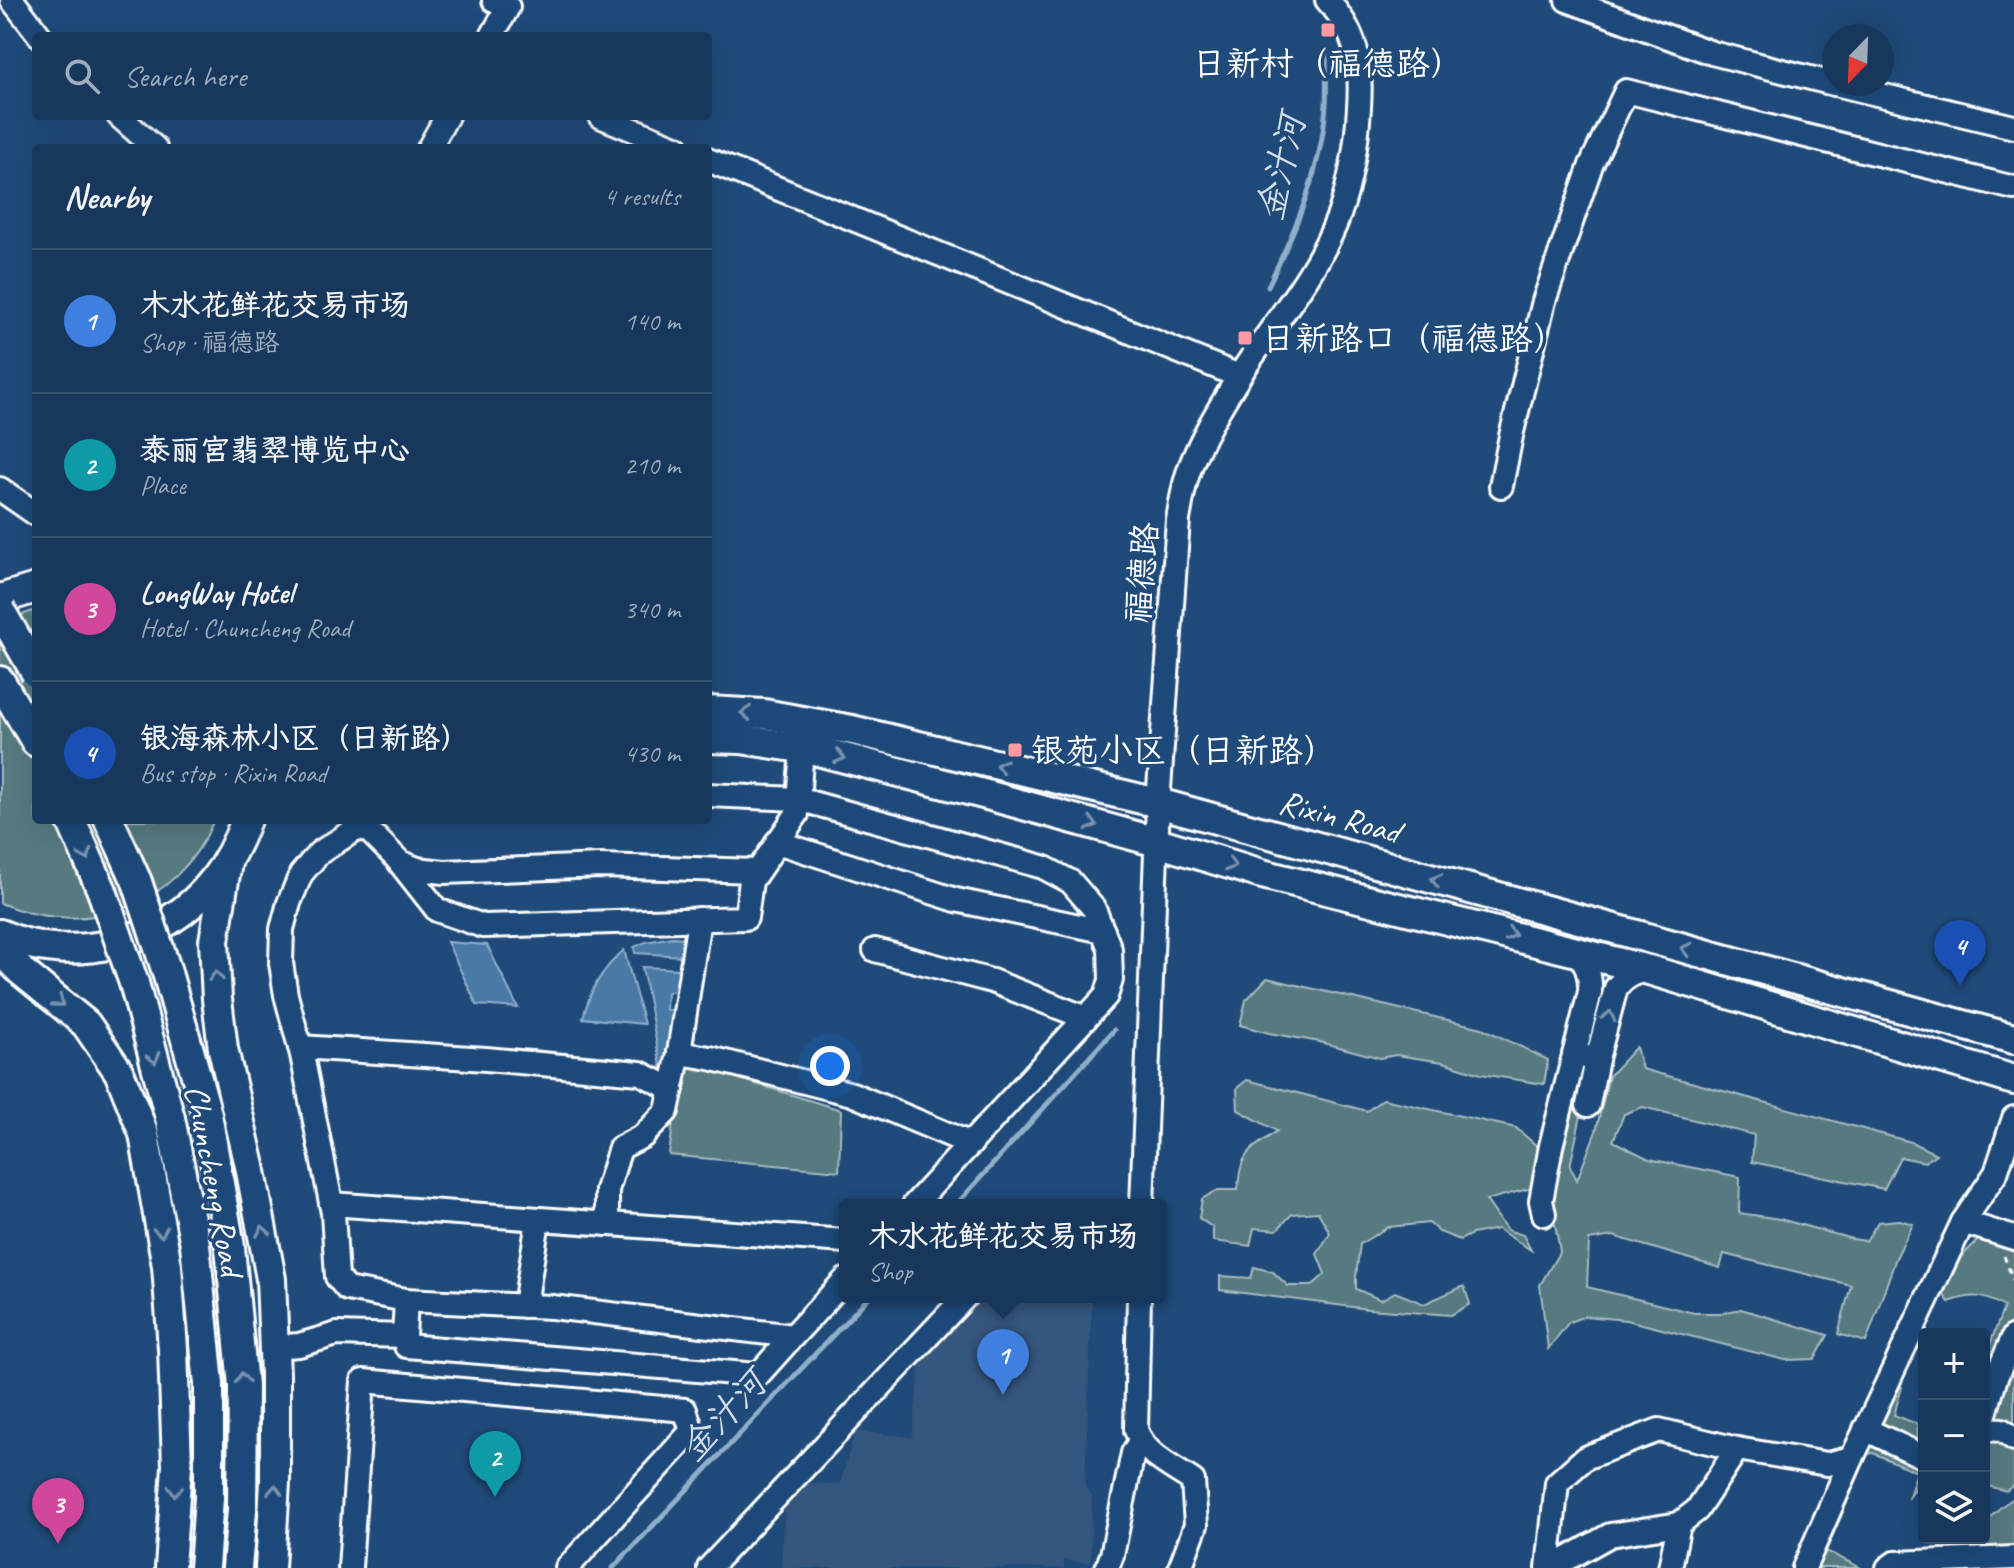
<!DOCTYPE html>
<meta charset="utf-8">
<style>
:root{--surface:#17385c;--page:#244365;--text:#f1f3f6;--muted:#9eacbb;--line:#365272;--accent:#95b2f1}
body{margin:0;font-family:Caveat,"LXGW WenKai TC",sans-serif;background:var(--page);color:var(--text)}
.controls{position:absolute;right:24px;bottom:24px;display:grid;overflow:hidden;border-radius:8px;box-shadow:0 8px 32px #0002}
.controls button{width:72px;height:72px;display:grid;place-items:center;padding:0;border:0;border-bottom:2px solid var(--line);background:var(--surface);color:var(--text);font:40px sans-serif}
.compass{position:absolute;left:1822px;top:24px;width:72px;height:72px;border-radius:50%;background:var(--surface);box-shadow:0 8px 32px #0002;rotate:203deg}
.you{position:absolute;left:830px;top:1066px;width:28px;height:28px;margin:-20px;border:6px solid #fff;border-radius:50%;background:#1a73e8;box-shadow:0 0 0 12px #1a73e833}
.badge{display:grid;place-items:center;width:52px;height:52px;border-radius:50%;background:var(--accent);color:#fff;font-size:26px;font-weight:700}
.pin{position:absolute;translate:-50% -66px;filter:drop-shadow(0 2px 4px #0008)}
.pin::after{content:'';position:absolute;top:42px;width:28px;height:24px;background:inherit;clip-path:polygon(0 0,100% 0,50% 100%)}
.popup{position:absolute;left:839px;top:1199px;width:328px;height:104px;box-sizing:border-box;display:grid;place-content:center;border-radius:8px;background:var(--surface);filter:drop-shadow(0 2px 6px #0005);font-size:26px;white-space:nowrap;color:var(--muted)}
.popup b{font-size:30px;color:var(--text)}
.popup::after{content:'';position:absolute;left:50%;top:100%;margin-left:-16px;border:16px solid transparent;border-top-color:var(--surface)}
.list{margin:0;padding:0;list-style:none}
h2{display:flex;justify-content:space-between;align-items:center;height:104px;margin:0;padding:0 32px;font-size:34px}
h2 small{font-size:26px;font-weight:400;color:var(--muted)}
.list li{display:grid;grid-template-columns:52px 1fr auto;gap:24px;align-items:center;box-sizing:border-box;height:144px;padding:0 32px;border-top:2px solid var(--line)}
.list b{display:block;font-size:30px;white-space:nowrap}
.list p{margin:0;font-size:26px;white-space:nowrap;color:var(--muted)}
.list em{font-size:26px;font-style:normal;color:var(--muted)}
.icon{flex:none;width:44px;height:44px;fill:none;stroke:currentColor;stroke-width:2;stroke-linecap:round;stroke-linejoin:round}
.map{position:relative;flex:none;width:2014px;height:1568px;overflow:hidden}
.search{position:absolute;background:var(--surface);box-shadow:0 8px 32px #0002;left:32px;top:32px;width:680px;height:88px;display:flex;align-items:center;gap:20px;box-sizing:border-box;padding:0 28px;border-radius:8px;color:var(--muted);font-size:30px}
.panel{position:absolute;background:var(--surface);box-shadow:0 8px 32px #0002;left:32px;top:144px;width:680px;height:680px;border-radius:8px}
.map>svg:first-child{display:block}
</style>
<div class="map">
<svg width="2014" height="1568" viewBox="0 0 2014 1568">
<rect width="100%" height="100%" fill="#1f4a7a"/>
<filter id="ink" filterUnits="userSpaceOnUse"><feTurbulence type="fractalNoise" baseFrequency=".0125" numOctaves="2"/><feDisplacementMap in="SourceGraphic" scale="16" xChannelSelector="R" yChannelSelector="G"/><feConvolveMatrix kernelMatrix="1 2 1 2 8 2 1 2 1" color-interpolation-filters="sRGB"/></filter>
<g filter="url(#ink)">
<polygon fill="#35567e" points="977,1297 1092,1297 1085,1487 1092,1496 1091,1563 1064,1560 1064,1568 781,1568 785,1503 804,1483 840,1484 855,1431 912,1437 921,1358"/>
<g fill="#567a80" stroke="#aabcc0" stroke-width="2">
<path d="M36 610V820H214C177 908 86 939 0 903V622Z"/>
<polygon points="1267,978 1482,1028 1548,1060 1544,1084 1481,1074 1443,1062 1396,1055 1380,1058 1320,1042 1269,1033 1240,1025 1246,1000"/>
<polygon points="1636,1047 1642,1069 1911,1142 1936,1154 1925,1162 1900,1157 1884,1189 1752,1162 1754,1135 1643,1107 1624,1114 1613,1141 1649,1159 1740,1177 1739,1213 1780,1219 1852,1239 1866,1241 1878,1222 1900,1220 1913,1224 1896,1258 1866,1342 1838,1334 1851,1285 1724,1254 1720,1268 1613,1236 1589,1240 1587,1287 1694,1313 1721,1313 1741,1309 1828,1335 1815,1359 1785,1360 1626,1320 1585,1316 1569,1322 1548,1349 1540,1285 1560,1251 1555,1224 1546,1228 1573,1108 1582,1111 1570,1166 1577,1180 1596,1131 1609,1076"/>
<polygon points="681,1061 841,1110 839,1171 669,1155"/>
<path d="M1247 1080 1367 1111 1383 1099 1516 1128 1546 1154 1532 1188 1486 1200 1507 1230 1523 1235 1531 1250 1498 1229 1472 1234 1460 1240 1439 1232 1429 1223 1388 1227 1360 1244 1356 1276V1289L1381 1300 1395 1292 1424 1304 1464 1286 1470 1304 1451 1315 1368 1309 1220 1290V1276L1251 1278 1254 1267 1273 1272 1288 1286H1312L1325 1274 1317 1254 1330 1233 1318 1212 1292 1214 1277 1230 1254 1228 1250 1246 1213 1241V1228L1199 1218 1202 1199 1218 1190H1238C1240 1152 1248 1152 1277 1131L1238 1110 1237 1088Z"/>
<path d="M1978 1240 2014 1252V1485L2006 1491 1984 1485V1360L2004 1307C1983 1294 1972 1294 1949 1302L1941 1291 1952 1266Z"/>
<polygon points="1896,1384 1902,1387 1894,1415 1917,1424 1918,1440 1924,1441 1924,1477 1908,1499 1917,1472 1873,1453 1868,1454 1826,1551 1861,1568 1812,1568"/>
<polygon points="2014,1498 2014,1551 1953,1551 1967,1538 1984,1538 1984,1523 2002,1506"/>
</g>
<g fill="#497aa6" stroke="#92afca" stroke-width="2">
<polygon points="672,937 684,938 682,956 635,953 634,947 646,942"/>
<polygon points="447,942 487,945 518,1008 477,1005"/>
<path d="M624 950 644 1024 583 1018C590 990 602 969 624 950Z"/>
<polygon points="642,967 681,969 679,992 667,992 666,1010 678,1010 663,1077"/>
</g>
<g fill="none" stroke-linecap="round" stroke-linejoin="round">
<g stroke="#92afca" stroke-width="5">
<path d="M1268 286C1296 229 1322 169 1326 104 1327 88 1326 71 1326 55"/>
<polyline points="956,1205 1114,1030"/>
<polyline points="613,1568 869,1297"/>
</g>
<defs>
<g id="minor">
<polyline points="12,0 40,36"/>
<polyline points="1567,0 1712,53 1834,84"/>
<polyline points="492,36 508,7 494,0"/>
<polyline points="1835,84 2014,127"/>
<polyline points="119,116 155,148"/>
<polyline points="600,116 678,148"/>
<polyline points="429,148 447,116"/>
<polyline points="708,160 1239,376"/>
<polyline points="1501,486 1511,436 1544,301 1591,165 1626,91 2014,188"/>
<polyline points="0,489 36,514"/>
<polyline points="708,795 798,799 1043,867 1071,882 1094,909 1110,949 1111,980 1106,996 914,1205"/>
<polyline points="777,842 956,900 1103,931"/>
<polyline points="400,863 437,910 483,926 746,918 751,881 797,814 802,749"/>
<polyline points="875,950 992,981 1086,1018"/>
<polyline points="300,1047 486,1059 640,1073 672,1089"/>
<polyline points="679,1053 710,1058 852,1094 971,1144"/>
<path d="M1574 1055 1597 1059 1616 988C1625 976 1635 972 1649 970"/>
<polyline points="1588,1105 1597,1059"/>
<polyline points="331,1204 845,1241"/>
<path d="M1142 1205 1158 803 1178 520C1180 508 1182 496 1185 484 1193 450 1221 405 1240 375 1274 322 1317 274 1339 215 1351 181 1357 142 1359 107 1362 64 1357 32 1327 0"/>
<path d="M1544 1214 1541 1201 1551 1146 1590 992C1591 974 1586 963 1575 950"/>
<polyline points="1963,1222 2014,1238"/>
<polyline points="607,1224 607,1190 620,1148 643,1136 667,1111 679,1053 699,919"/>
<path d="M1139 1297 1136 1430C1146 1456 1171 1466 1193 1481L1196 1525 1180 1568"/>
<polyline points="406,1300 347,1289 337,1277 333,1213 302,1055 286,995 281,963 282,929 289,903 301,874 319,853 353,831 365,827 400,862 417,869 444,872 601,866 757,871"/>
<polyline points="525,1306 538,1220"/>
<polyline points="404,1336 406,1346 758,1375 793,1336"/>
<polyline points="274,1347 299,1345 337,1334 404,1336 406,1300 552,1307 793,1336 845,1280"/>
<polyline points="1984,1417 1996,1377 2014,1336"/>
<polyline points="1865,1429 1924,1457"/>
<polyline points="1984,1429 2002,1430 2014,1439"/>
<polyline points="350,1568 363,1381 685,1410 692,1431 567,1568"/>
<polyline points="709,1568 965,1297"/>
<polyline points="1107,1568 1112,1555 1133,1453 1140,1441"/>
<polyline points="1548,1568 1557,1483 1585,1458 1659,1430 1737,1449 1827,1464 1852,1458 1963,1222 1996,1173 2014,1118"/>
<polyline points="1551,1568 1610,1535 1679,1524 1697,1510 1737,1449"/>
<polyline points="1670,1568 1679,1524"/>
<polyline points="1804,1568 1852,1458"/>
<polyline points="1888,1568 1895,1563 2014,1558"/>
</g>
<g id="major">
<polyline points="0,599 36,588"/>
<polyline points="0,681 36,742"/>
<polyline points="708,711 764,714 852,730 1158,803 2014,1039"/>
<polyline points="708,738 741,739 814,750 987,795 1157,842 1262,874 1649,970 2014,1080"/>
<polyline points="71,820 102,891"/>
<polyline points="109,820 137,882"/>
<polyline points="227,862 214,941 217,999 223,1049 250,1166 271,1279 275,1375 275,1482 270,1568"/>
<path d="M0 934C73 967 165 943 214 880 228 862 238 842 246 820"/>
<polyline points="0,950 22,972 86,1024 119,1072 144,1134 167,1266 173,1349 177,1466 170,1568"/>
<polyline points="166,969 207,1114 230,1247 243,1386 242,1510 237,1568"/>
<polyline points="134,983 170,1118 195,1244 209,1384 209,1498 204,1568"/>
</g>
</defs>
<use href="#minor" stroke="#fff" stroke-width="28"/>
<use href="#major" stroke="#fff" stroke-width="34"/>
<polyline stroke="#fff" stroke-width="3" stroke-dasharray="6 6" stroke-linecap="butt" points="2004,1256 2014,1282"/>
<use href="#minor" stroke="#1f4a7a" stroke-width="22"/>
<use href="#major" stroke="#1f4a7a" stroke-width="28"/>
<defs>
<g id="major-bridge">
<polyline points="0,610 36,673"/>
<polyline points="137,882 166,969"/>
<polyline points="102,891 134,983"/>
</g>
</defs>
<use href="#major-bridge" stroke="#fff" stroke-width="34" stroke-linecap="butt"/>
<use href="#major-bridge" stroke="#1f4a7a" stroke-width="28"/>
</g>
<defs><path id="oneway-chevron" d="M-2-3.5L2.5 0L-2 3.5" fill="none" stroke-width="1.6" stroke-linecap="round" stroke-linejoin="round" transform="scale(2)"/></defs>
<g stroke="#7992af">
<use href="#oneway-chevron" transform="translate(746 713) rotate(-177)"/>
<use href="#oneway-chevron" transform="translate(840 757) rotate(14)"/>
<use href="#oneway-chevron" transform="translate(1001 766) rotate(-167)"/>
<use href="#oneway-chevron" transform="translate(1092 824) rotate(16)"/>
<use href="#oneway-chevron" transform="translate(86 855) rotate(66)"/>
<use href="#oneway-chevron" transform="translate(1231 865) rotate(17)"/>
<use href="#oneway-chevron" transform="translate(1436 880) rotate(-165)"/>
<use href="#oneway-chevron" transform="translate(1511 934) rotate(14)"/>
<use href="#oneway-chevron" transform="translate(1686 949) rotate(-165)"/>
<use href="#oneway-chevron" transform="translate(216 976) rotate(-93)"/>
<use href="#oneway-chevron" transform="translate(59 1002) rotate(39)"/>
<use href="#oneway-chevron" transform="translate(1609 1016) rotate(-76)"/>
<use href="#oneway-chevron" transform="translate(154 1058) rotate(75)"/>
<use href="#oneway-chevron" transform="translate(263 1231) rotate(-100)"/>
<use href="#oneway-chevron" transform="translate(161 1232) rotate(80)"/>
<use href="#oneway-chevron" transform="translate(242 1378) rotate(-94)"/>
<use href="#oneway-chevron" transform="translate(275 1490) rotate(-87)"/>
<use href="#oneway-chevron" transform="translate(175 1491) rotate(94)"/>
</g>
</g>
<g fill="#ff9aa2" stroke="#1f4a7a" stroke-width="3">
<rect x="1320" y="22" width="16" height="16" rx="4"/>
<rect x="1237" y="330" width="16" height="16" rx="4"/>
<rect x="1007" y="742" width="16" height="16" rx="4"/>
</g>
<g text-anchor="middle" stroke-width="7" stroke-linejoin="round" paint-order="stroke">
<g font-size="34" fill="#fff" stroke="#1f4a7a" text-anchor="start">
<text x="1328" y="75" text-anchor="middle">日新村（福德路）</text>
<text x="1261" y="350">日新路口（福德路）</text>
<text x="1031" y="762">银苑小区（日新路）</text>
</g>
<g font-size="34" fill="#fff" stroke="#1f4a7a">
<text transform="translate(1141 573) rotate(-85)" y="12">福德路</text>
<text transform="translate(1340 816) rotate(15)" y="12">Rixin Road</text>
<text transform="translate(215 1180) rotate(79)" y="12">Chuncheng Road</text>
</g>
<g font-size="36" font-style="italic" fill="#d2dee9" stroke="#1f4a7a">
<text transform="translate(1280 167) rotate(-77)" y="13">金汁河</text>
<text transform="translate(722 1415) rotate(-47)" y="13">金汁河</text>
</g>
</g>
</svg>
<div class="controls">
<button>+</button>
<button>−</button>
<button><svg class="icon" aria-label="layers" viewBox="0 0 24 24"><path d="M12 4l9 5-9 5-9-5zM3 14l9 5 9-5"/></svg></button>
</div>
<svg class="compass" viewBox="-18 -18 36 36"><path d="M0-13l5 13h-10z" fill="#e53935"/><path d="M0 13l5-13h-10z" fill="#9eacbb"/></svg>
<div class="you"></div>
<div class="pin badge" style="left:1003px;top:1395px;background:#3f7fe0">1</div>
<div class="popup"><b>木水花鲜花交易市场</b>Shop</div>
<div class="pin badge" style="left:495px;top:1497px;background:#0f9aa8">2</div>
<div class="pin badge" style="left:58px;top:1544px;background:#d1479c">3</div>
<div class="pin badge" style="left:1960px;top:986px;background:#1a4fb4">4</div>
<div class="search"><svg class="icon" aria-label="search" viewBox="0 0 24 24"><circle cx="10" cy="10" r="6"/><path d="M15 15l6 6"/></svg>Search here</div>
<section class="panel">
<h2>Nearby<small>4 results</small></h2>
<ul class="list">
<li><span class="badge" style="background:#3f7fe0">1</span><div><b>木水花鲜花交易市场</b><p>Shop · 福德路</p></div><em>140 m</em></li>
<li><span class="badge" style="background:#0f9aa8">2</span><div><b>泰丽宫翡翠博览中心</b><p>Place</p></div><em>210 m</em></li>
<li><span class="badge" style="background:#d1479c">3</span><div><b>LongWay Hotel</b><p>Hotel · Chuncheng Road</p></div><em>340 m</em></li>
<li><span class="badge" style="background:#1a4fb4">4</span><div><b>银海森林小区（日新路）</b><p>Bus stop · Rixin Road</p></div><em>430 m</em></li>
</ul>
</section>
</div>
